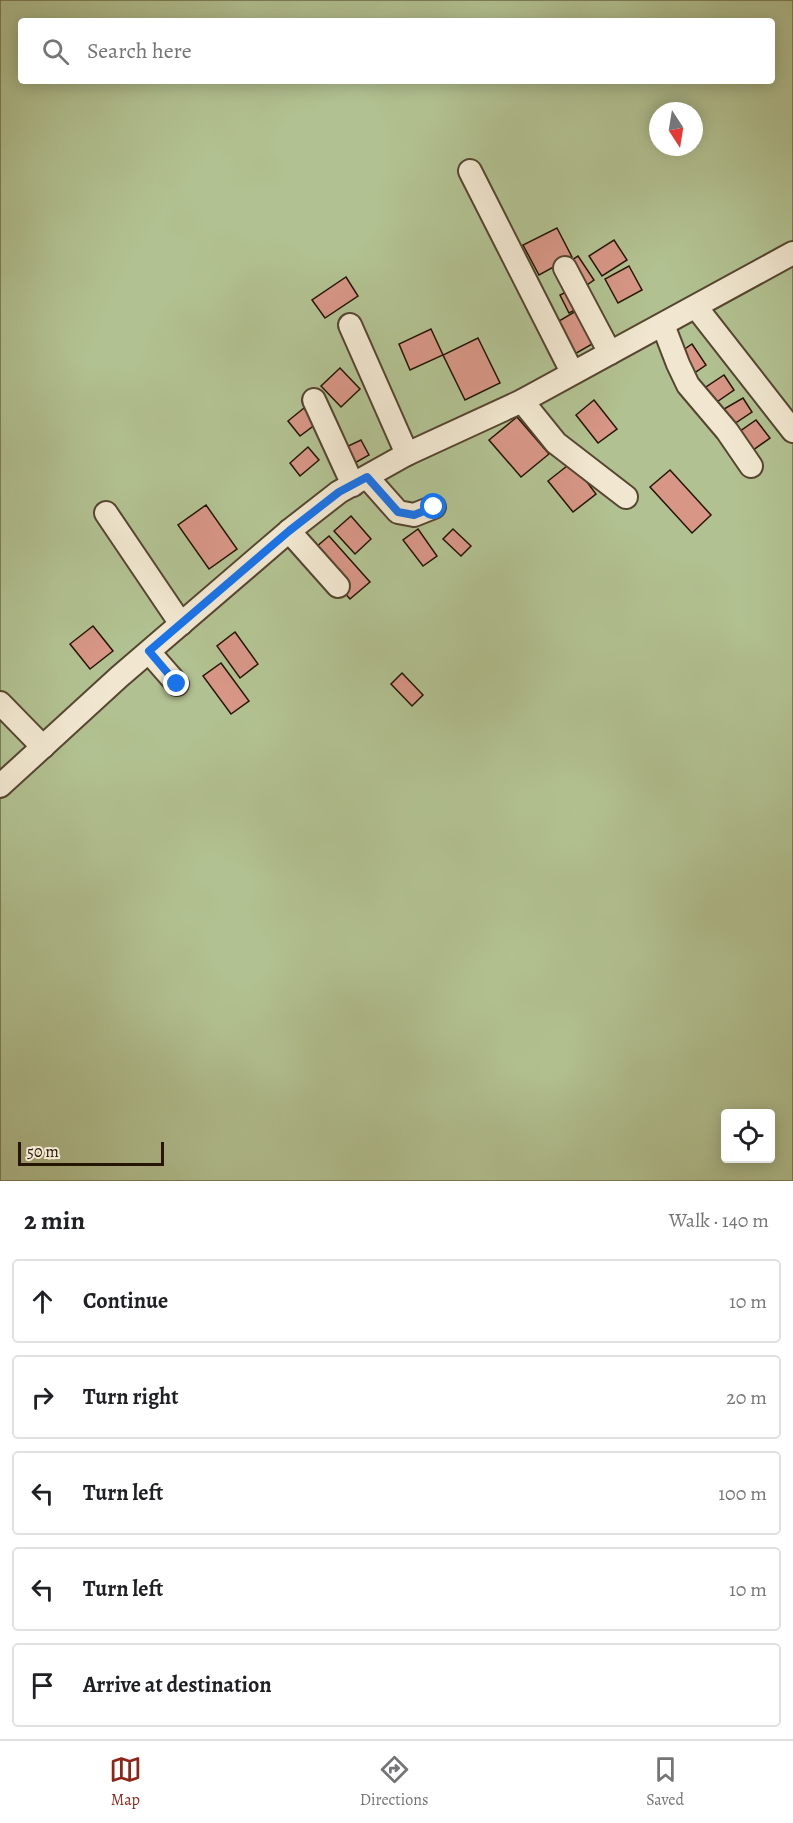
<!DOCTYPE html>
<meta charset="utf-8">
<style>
:root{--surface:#fff;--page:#f2f2f2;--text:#202124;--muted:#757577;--line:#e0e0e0;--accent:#8f2418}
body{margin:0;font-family:Alegreya,serif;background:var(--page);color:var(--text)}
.controls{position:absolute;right:18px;bottom:18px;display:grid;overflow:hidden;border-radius:6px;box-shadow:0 3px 15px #0003}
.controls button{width:54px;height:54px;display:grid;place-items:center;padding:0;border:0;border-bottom:2px solid var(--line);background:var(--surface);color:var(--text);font:30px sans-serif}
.compass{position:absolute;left:649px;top:102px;width:54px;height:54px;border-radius:50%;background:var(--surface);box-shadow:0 3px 15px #0003;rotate:168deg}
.scale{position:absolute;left:18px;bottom:15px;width:146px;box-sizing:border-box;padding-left:6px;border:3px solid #251503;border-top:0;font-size:16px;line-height:21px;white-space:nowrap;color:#251503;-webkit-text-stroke:4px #f1e7d0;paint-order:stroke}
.stop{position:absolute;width:18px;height:18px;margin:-14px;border:4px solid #1a73e8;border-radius:50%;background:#fff}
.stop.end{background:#1a73e8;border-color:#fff;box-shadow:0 2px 6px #0008}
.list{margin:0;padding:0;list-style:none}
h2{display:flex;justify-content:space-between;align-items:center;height:78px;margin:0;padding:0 24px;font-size:26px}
h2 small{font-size:20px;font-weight:400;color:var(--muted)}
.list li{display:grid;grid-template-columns:39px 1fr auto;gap:18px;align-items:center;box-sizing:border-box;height:84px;margin:0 12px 12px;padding:0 12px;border:2px solid var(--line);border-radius:6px}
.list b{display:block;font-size:22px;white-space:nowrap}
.list em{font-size:20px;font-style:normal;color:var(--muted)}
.icon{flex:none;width:33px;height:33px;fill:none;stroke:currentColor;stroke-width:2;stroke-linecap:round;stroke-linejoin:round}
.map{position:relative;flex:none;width:793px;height:1181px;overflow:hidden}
.search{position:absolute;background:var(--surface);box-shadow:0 3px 15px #0003;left:18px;right:18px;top:18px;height:66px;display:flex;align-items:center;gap:15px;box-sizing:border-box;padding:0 21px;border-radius:6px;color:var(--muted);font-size:22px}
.sheet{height:558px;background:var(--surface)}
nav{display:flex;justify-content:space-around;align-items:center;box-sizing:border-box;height:84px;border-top:2px solid var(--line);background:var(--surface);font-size:16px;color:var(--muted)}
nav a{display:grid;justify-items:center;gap:3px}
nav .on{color:var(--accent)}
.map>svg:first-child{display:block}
</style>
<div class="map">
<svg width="793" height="1181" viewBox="0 0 793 1181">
<rect width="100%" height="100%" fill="#e9dab6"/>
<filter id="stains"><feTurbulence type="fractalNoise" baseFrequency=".00333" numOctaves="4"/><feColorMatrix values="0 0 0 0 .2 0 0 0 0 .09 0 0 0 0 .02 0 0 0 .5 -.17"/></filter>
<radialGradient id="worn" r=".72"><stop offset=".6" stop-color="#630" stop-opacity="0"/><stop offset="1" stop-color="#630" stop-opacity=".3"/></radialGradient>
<path fill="#b2c191" stroke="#6c6b4a" stroke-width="1.5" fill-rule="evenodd" d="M0 0H793V1181H0ZM21 21H772V81H21ZM658 111H694V147H658ZM726 1114H770V1158H726Z"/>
<g fill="#d79686" stroke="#251503" stroke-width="1.5">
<polygon points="557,228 572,257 539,275 523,245"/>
<polygon points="614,240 627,260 602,276 589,256"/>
<polygon points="578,256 594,280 581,289 564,265"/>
<polygon points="629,266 642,290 618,303 605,279"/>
<polygon points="346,277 358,296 325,318 312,300"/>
<polygon points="572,289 581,307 569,313 560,295"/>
<polygon points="576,311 594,343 573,355 554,324"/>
<polygon points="431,329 443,355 410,370 399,344"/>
<polygon points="478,338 500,383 465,400 443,355"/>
<polygon points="692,344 706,365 690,376 676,355"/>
<polygon points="340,368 360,389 341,407 321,386"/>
<polygon points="724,375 734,390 711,406 700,391"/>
<polygon points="743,398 752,412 734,424 724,409"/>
<polygon points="594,400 617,429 598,443 576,415"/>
<polygon points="304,408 316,424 300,436 288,421"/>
<polygon points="517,417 549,454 521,477 489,440"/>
<polygon points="756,420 770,438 749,453 736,434"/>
<polygon points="361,440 369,455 353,464 344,448"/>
<polygon points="308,447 319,460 300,476 290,463"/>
<polygon points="572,462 596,494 573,512 548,481"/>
<polygon points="670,470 711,515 692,533 650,487"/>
<polygon points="206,505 237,549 209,569 178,525"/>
<polygon points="351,516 371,539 355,554 334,531"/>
<polygon points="418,529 437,556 423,566 403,540"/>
<polygon points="453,529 471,546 461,556 443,539"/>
<polygon points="329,536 370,582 350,599 309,553"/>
<polygon points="93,626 113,651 90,669 70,644"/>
<polygon points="235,632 258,664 240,678 217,646"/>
<polygon points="221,663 249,701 231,714 203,676"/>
<polygon points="402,673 423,695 412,706 391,684"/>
</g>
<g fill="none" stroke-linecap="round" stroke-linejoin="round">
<defs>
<g id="minor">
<polyline points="470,171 572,372"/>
<polyline points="565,268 610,353"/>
<polyline points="696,307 793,431"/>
<polyline points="350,325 407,454"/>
<polyline points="663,325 678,364 688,385 727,431 751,466"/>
<polyline points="314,400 353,485"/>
<polyline points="522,401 556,443 626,497"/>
<polyline points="367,477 398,512 414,515 434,507"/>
<polyline points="106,513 181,624"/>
<polyline points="289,531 338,586"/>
<polyline points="149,652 177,684"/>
<polyline points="0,703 43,747"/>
<polyline points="0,786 119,677 289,531 339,492 407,454 522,401 793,253"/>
</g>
</defs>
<use href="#minor" stroke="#564630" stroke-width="26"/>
<use href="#minor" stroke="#f1e7d0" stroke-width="22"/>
</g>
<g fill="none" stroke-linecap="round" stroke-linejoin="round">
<polyline stroke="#1a73e8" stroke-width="8" points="177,684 149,651 289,531 339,492 367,477 398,512 414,515 434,507"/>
</g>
<rect width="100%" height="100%" filter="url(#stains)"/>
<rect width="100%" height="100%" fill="url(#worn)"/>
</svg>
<div class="controls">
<button><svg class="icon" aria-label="locate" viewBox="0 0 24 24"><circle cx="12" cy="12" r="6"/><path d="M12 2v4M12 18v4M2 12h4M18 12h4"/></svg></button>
</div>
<svg class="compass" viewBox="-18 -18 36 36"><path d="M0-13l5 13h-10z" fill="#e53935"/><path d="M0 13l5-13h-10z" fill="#757577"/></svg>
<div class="scale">50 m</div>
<div class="stop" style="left:434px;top:507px"></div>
<div class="stop end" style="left:177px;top:684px"></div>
<div class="search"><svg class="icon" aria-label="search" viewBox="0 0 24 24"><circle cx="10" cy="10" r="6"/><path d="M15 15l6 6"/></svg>Search here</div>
</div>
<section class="sheet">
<h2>2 min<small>Walk · 140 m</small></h2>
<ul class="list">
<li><svg class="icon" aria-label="ahead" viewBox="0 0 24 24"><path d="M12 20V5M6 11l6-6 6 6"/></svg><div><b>Continue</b></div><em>10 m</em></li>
<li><svg class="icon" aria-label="right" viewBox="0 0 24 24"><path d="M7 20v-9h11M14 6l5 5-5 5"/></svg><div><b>Turn right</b></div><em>20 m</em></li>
<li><svg class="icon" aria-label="left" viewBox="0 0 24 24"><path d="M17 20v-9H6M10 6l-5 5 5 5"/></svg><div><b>Turn left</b></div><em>100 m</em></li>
<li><svg class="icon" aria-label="left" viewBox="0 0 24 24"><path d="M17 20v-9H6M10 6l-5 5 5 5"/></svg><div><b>Turn left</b></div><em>10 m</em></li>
<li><svg class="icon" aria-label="arrive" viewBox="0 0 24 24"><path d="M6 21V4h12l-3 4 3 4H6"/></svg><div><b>Arrive at destination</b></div></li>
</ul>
</section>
<nav>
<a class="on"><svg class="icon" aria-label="map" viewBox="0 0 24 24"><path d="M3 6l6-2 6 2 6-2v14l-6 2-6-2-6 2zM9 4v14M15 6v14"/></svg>Map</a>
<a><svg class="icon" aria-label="directions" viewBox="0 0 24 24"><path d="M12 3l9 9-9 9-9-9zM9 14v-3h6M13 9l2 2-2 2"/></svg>Directions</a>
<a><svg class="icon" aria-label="saved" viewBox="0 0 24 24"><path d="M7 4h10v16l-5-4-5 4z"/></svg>Saved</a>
</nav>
